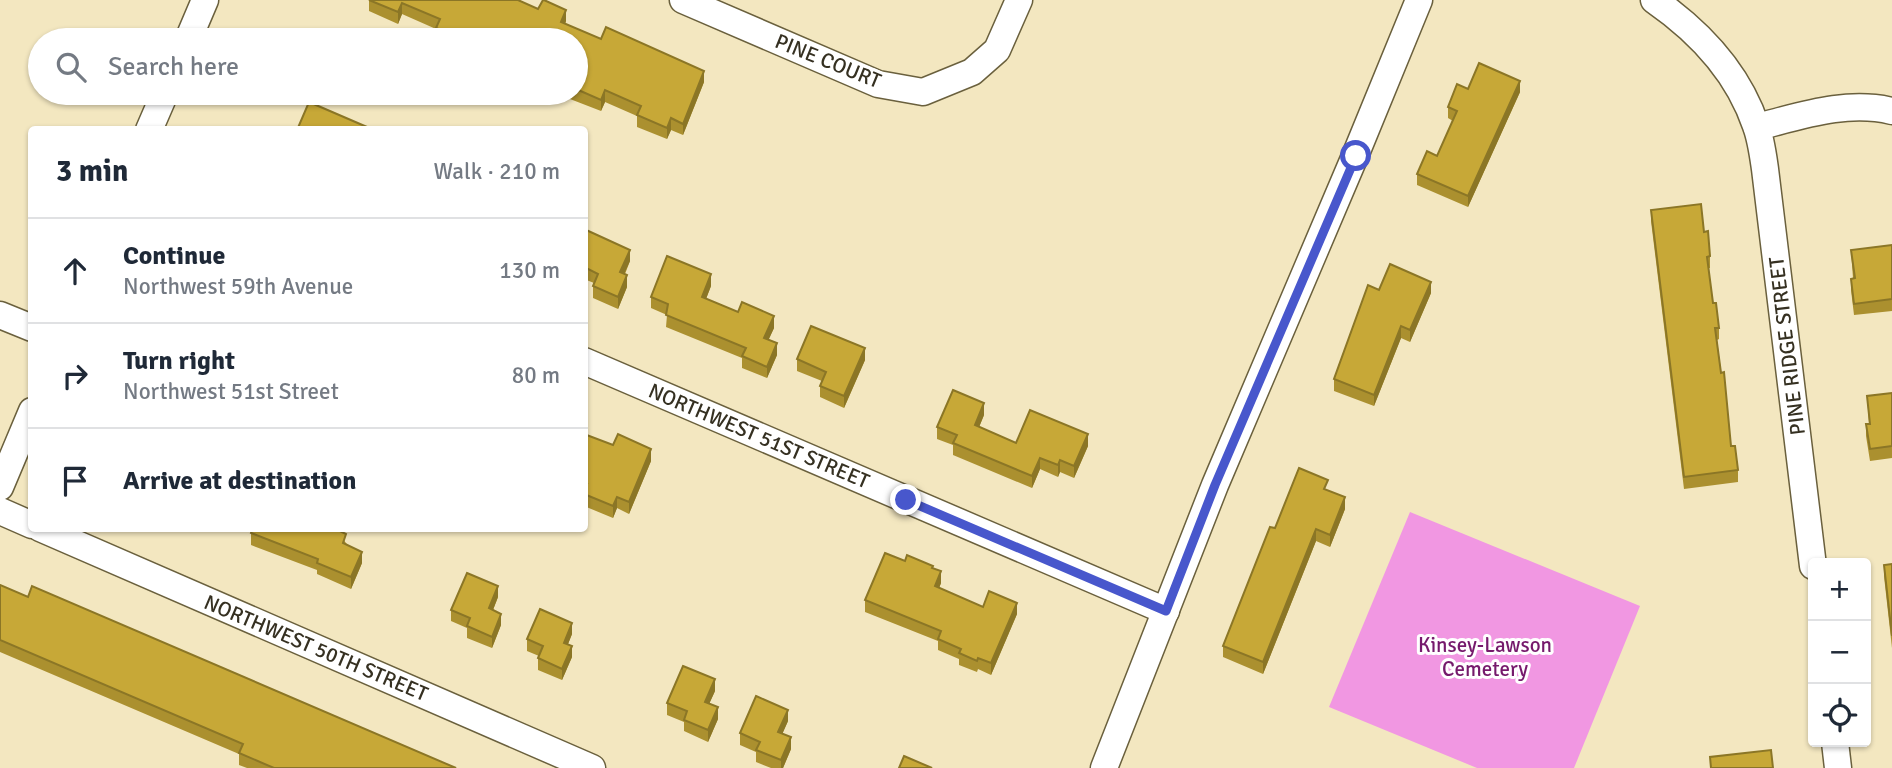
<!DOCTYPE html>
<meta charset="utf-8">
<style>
:root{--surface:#fff;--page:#f6f6f7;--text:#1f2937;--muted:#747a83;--line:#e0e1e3}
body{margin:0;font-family:Signika,sans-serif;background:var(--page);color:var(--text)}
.controls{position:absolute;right:21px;bottom:21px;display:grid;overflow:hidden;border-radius:7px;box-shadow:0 2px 5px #0004}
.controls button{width:63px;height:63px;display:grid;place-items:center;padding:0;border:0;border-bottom:2px solid var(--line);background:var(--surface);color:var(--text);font:35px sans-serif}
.stop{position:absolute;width:21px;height:21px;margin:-16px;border:5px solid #4857cc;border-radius:50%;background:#fff}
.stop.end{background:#4857cc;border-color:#fff;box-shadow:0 2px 7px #0008}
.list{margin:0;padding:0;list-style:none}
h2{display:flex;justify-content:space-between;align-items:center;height:91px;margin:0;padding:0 28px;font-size:30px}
h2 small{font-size:23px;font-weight:400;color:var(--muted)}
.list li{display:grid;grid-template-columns:46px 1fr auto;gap:21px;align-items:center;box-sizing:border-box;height:105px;padding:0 28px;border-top:2px solid var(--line)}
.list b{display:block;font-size:26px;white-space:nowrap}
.list p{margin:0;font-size:23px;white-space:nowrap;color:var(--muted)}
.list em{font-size:23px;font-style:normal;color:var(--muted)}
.icon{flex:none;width:38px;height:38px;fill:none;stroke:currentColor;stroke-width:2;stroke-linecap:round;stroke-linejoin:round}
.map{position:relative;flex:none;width:1892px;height:768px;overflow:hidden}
.search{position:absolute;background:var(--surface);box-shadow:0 2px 5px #0004;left:28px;top:28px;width:560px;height:77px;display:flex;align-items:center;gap:18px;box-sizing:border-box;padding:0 24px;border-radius:38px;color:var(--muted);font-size:26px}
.panel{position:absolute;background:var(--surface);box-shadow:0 2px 5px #0004;left:28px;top:126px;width:560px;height:406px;border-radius:7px}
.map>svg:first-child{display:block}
</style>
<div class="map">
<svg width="1892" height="768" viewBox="0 0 1892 768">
<rect width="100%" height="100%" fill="#f3e7c0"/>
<polygon fill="#f197e2" points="1410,512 1640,606 1574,768 1477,768 1329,707"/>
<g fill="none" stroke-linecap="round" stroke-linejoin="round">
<defs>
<g id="street">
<polyline points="683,0 878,84 923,92 972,72 997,50 1019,0"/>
<path d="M1654 0C1700 32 1738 72 1756 126 1761 139 1763 155 1765 169L1813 566"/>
<polyline points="188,40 205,0"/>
<path d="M1757 127C1801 116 1846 100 1892 111"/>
<polyline points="149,130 165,93"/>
<polyline points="0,315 32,328"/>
<polyline points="584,361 1166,611"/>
<polyline points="0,487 32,411"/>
<polyline points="0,511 32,525"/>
<polyline points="40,528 592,768"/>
<polyline points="1835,742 1838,768"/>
<polyline points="1104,768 1215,485 1355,156 1419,0"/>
</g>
</defs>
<use href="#street" stroke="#6a603d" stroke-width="29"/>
<use href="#street" stroke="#fff" stroke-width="26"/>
</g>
<g fill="#ab902f">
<polygon points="369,0 518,0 566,21 565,24 704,82 683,135 671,130 667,139 637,127 637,116 605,102 601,111 570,99 570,93 576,93 576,40 436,40 436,29 402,14 398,24 369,11"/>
<polygon points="1468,89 1520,92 1468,207 1417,185 1417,174 1437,156 1453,121 1448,118 1448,107"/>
<polygon points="1651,210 1710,256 1710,268 1708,268 1713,303 1719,328 1719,339 1717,340 1731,446 1738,470 1738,482 1684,489 1651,221"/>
<polygon points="584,229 630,261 625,274 627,287 618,309 593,298 593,286 594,283 584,279"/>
<polygon points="1892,245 1892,311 1854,315 1851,290 1851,279 1853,278 1851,250"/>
<polygon points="711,286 706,299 774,328 768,340 777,355 767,378 742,368 742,358 666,327 667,315 651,308 651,297"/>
<polygon points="1379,290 1431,293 1410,342 1401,338 1374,406 1334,391 1334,379"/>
<polygon points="797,359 865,360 844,408 820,397 820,386 822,381 797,371"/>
<polygon points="1892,393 1892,458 1870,461 1866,436 1866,424 1869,424 1867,396"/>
<polygon points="984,415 979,427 1016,443 1088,446 1074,478 1060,472 1058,477 1040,469 1032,488 953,455 953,445 937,439 937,427"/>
<polygon points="584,434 651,461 629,514 617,508 613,518 584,506"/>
<polygon points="1328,490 1345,509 1330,547 1316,541 1263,674 1223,657 1223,646 1275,528"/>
<polygon points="252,528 334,528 362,563 351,589 317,574 317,570 251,545 251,533"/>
<polygon points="1892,564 1892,648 1884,576 1884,565"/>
<polygon points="933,568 941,583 939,588 983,607 1017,614 991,675 978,669 977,672 959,665 959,659 938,650 938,641 865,612 865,600"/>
<polygon points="0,585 28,597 456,768 247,768 239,765 239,754 0,652"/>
<polygon points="498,597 493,610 501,625 492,648 467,638 467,628 451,621 451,610"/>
<polygon points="572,634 568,644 572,657 562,680 538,670 538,658 539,656 527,651 527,639"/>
<polygon points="715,691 709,704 718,719 708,742 684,731 684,722 667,715 667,703"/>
<polygon points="788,721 782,734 791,749 783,768 771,768 756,762 756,752 740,745 740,733"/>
</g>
<g fill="#8b7626">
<polygon points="402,3 402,14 398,24 398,12"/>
<polygon points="566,10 566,21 561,33 561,22"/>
<polygon points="704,71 704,82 683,135 683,124"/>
<polygon points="1520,81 1520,92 1468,207 1468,196"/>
<polygon points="605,90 605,102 601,111 601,100"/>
<polygon points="671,118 671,130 667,139 667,128"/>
<polygon points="630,250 630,261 620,283 620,272"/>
<polygon points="711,274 711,286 702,309 702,297"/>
<polygon points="627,275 627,287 618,309 618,297"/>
<polygon points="1431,282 1431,293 1410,342 1410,330"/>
<polygon points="774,316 774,328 764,350 764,338"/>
<polygon points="1401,326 1401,338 1374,406 1374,395"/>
<polygon points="777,343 777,355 767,378 767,367"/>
<polygon points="865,348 865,360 844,408 844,396"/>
<polygon points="984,403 984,415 975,437 975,425"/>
<polygon points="1088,434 1088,446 1074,478 1074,466"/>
<polygon points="651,449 651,461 629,514 629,502"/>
<polygon points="1040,458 1040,469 1032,488 1032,476"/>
<polygon points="1060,460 1060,472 1058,477 1058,465"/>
<polygon points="617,497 617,508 613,518 613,506"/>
<polygon points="1345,497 1345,509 1330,547 1330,535"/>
<polygon points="1316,529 1316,541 1263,674 1263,662"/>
<polygon points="362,552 362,563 351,589 351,577"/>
<polygon points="941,571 941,583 935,598 935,586"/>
<polygon points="498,586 498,597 489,620 489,608"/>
<polygon points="1017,603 1017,614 991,675 991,663"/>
<polygon points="501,614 501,625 492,648 492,637"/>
<polygon points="572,623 572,634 564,654 564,643"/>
<polygon points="572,646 572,657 562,680 562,669"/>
<polygon points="715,679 715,691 705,713 705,702"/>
<polygon points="718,707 718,719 708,742 708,730"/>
<polygon points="788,710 788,721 778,744 778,732"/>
<polygon points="791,737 791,749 783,768 781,768 781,760"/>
</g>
<g fill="#c7a837" stroke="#8b7626" stroke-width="2">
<polygon points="369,0 518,0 538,9 543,0 544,0 566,10 561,22 601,39 606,27 704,71 683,124 671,118 667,128 637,115 641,106 605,90 601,100 576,89 576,40 498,40 483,34 482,36 469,31 466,40 465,40 436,28 440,19 402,3 398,12"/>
<polygon points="1479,63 1520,81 1468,196 1417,174 1427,151 1437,156 1457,111 1448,107 1457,84 1468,89"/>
<polygon points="309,102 374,130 297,130"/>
<polygon points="1701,204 1704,232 1708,231 1710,256 1707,257 1713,303 1716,303 1719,328 1715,328 1721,373 1724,372 1731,446 1735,446 1738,470 1684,477 1651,210"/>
<polygon points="584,229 630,250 620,272 627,275 618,297 593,286 598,274 584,267"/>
<polygon points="1892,245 1892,299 1854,304 1851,279 1855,278 1851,250"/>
<polygon points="667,256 711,274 702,297 738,312 742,302 774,316 764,338 777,343 767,367 742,356 746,348 666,315 668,304 651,297"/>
<polygon points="1390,264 1431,282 1410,330 1401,326 1374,395 1334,379 1368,285 1379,290"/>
<polygon points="811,326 865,348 844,396 820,386 826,372 797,359"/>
<polygon points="953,390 984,403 975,425 1016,443 1030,410 1088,434 1074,466 1060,460 1058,465 1040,458 1032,476 953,443 957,435 937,427"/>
<polygon points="1892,393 1892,446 1870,449 1866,424 1870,424 1867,396"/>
<polygon points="584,434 613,445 618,434 651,449 629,502 617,497 613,506 584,494 584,489 587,484 584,483"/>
<polygon points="1299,468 1328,480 1324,489 1345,497 1330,535 1316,529 1263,662 1223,646 1270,527 1275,528"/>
<polygon points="253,528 334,528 346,534 343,543 362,552 351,577 317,563 318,559 251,533"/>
<polygon points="885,553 905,561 907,555 933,566 932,568 941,571 935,586 983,607 989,591 1017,603 991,663 978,658 977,661 959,653 961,649 938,639 941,631 865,600"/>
<polygon points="1892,564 1892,636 1884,565"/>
<polygon points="467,573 498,586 489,608 501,614 492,637 467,626 470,618 451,610"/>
<polygon points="0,585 28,597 32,586 456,768 274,768 239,753 243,744 0,640"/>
<polygon points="540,609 572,623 564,643 572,646 562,669 538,658 543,646 527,639"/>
<polygon points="683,666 715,679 705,702 718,707 708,730 684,720 687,711 667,703"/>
<polygon points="756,696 788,710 778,732 791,737 781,760 756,750 760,742 740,733"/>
<polygon points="1771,750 1773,768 1711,768 1710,757"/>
<polygon points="904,756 932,768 899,768"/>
</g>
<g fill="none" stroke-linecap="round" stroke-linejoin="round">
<polyline stroke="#4857cc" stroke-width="9" points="906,500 1166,611 1215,485 1356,156"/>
</g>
<g text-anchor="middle" stroke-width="6" stroke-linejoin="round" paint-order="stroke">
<g font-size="21" fill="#353021" stroke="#fff">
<text transform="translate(828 61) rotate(22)" y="7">PINE COURT</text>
<text transform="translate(1787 346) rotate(-97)" y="7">PINE RIDGE STREET</text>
<text transform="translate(759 436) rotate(23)" y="7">NORTHWEST 51ST STREET</text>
<text transform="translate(316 648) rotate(23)" y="7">NORTHWEST 50TH STREET</text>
</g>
<g font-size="21" fill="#761a6c" stroke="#fff">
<text x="1485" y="652">Kinsey-Lawson<tspan x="1485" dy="24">Cemetery</tspan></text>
</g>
</g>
</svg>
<div class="controls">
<button>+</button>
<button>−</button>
<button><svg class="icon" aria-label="locate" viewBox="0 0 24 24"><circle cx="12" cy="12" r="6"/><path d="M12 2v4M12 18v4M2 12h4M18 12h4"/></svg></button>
</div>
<div class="stop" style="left:1356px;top:156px"></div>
<div class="stop end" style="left:906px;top:500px"></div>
<div class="search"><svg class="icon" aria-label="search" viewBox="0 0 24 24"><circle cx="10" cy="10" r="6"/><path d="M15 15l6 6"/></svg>Search here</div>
<section class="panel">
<h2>3 min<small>Walk · 210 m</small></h2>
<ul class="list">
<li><svg class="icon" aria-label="ahead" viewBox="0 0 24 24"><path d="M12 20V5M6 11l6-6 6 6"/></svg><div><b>Continue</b><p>Northwest 59th Avenue</p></div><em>130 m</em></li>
<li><svg class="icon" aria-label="right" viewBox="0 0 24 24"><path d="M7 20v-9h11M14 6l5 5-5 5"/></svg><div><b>Turn right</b><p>Northwest 51st Street</p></div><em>80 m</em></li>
<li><svg class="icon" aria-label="arrive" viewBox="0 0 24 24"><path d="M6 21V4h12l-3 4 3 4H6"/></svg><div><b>Arrive at destination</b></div></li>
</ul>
</section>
</div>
